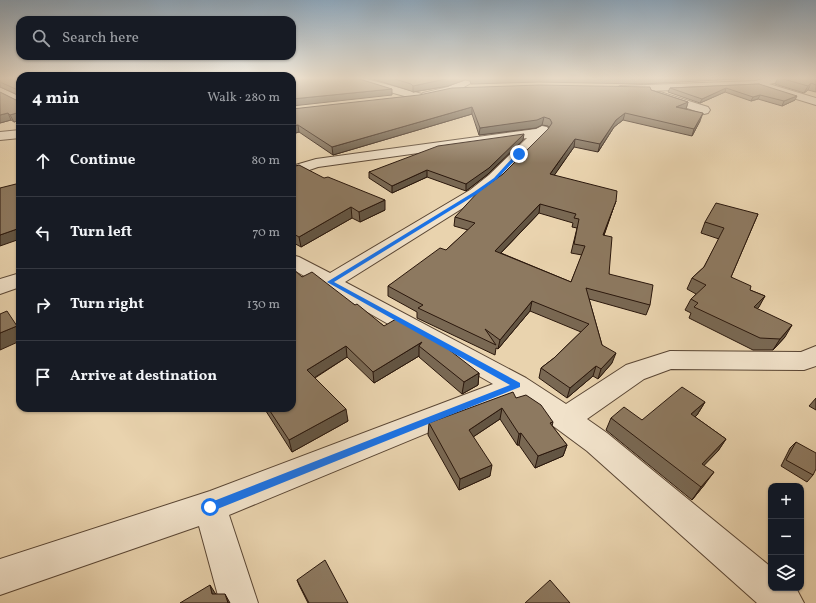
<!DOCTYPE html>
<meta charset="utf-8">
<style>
:root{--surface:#171b24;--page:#20242c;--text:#f1f3f6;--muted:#9ea1a6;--line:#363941}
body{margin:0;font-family:Vollkorn,serif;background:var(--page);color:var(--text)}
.controls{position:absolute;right:12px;bottom:12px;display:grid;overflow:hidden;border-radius:8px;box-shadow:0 1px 3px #0004}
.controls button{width:36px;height:36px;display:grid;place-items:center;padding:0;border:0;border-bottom:1px solid var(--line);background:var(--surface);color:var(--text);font:20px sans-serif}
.stop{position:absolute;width:12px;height:12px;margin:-9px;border:3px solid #1a73e8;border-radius:50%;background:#fff}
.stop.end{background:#1a73e8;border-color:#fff;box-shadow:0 1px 4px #0008}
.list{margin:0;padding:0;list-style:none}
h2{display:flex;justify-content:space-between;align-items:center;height:52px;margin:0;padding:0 16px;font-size:17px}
h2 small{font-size:13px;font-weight:400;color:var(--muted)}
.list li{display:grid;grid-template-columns:26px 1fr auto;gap:12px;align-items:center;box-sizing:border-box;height:72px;padding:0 16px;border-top:1px solid var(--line)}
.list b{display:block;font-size:15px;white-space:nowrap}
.list em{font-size:13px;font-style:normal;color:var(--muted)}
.icon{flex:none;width:22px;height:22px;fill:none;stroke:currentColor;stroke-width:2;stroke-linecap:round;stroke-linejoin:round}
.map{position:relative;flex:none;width:816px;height:603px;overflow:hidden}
.search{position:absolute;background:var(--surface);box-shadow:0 1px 3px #0004;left:16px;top:16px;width:280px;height:44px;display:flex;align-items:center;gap:10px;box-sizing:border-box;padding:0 14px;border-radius:12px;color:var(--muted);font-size:15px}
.panel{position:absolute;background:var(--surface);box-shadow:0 1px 3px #0004;left:16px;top:72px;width:280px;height:340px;border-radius:12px}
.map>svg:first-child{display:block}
</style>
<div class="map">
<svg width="816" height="603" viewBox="0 0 816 603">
<rect width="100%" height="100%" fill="#e9d3ae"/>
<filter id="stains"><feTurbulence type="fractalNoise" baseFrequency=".005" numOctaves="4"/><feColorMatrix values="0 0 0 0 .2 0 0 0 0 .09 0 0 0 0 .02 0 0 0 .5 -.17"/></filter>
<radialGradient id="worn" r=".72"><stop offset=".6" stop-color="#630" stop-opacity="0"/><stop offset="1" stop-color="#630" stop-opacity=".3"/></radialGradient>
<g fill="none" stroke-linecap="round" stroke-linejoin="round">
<defs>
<g id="street">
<polygon points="345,78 363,78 422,94 423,93 448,87 466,78 480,78 455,92 424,98 419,100 346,80"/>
<polygon points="767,78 790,78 789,80 769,84 816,98 816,105 757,87 620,92 615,89 620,86 755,81"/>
<polygon points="0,87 20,97 20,105 0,95"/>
<polygon points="660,92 708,107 710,110 708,113 704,114 656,97 654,95 656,93"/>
<polygon points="542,126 547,127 549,130 546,135 501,181 482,196 345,282 526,378 566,404 626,365 670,351 801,352 816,346 816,366 804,370 671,369 644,379 587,419 607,433 771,567 771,588 796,588 804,603 757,603 587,451 514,397 229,515 258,603 220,603 199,526 0,595 0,559 210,491 493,384 292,269 292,255 299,257 330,273 470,190 489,175 527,138 318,167 292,176 292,166 316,159 536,129"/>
<polygon points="20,130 20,138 0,140 0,132"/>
<polygon points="20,273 20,287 0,294 0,279"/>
</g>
</defs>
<use href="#street" stroke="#5a4634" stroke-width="2"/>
<use href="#street" fill="#f1e2ca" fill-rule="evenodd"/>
</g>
<g fill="#796853" stroke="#2a170c" fill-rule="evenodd">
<polygon points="0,78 20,78 20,120 14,122 11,120 0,123 16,100 18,98 18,95 0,87"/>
<polygon points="370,78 755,78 642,84 539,82 471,84 470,81 465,80 448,86 413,92 411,91"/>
<polygon points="778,78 816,78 816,92 808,90 804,93 775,84"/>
<polygon points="759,84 795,100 782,106 758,99 751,101 725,92 700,103 668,92 670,88"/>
<path d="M651 90 688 102 686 109 700 121 692 136 623 120 614 127 598 152 574 147 554 175 613 209 604 235 609 274 650 305 646 315 589 299 602 345 612 363 598 379 593 376 567 398 539 378 541 368 554 358 581 332 530 311 498 349 496 348 495 355 417 318V312L388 296V286L446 250 468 230 454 226 455 217 503 174 549 128 548 126 542 125 536 128 479 135 472 114 333 155 299 132 292 134V109ZM539 213 573 223 572 227 577 228 571 253 582 255 571 282 501 253Z"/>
<polygon points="523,140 488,174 466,191 427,177 392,193 369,178 369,172"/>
<polygon points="292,167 385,210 360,222 352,218 301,247 292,242"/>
<polygon points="758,214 731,277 750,290 765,296 757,308 785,337 773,350 753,350 689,318 691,313 685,310 691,299 696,294 687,289 692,278 704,267 719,239 701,233 705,222"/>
<polygon points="302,277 355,305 384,326 479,373 478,385 462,394 419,357 419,356 374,383 347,357 315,378 348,421 292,452 264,408 292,408"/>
<polygon points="516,398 553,422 552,426 567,445 563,456 535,468 519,445 517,445 500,419 473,437 490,476 459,490 428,435 429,423"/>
<polygon points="816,398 816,410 809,406"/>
<polygon points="705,402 697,415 695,417 726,439 718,451 704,465 705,484 692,500 606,430 611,418 642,420"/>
<polygon points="796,442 813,475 807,482 781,466 790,448"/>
<polygon points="297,580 348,603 308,603 299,585"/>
</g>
<g fill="#635543" stroke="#2a170c">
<polygon points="450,78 465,78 465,80 448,86 413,92 413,86"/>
<polygon points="811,83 808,90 804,93 808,86"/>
<polygon points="726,88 725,92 700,103 702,99"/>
<polygon points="392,89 392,95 292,106 292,99"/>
<polygon points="760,95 758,99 751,101 753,97"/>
<polygon points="797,96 795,100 782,106 784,101"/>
<polygon points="688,102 686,109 676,107"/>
<polygon points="472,107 472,114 333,155 332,147"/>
<polygon points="20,112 20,120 14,122 10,115"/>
<polygon points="8,113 11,120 0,123 0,115"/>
<polygon points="625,113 623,120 614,127 598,152 600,144 616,120"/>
<polygon points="703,113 700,121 692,136 694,129"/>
<polygon points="544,117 542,125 536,128 479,135 480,128"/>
<polygon points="298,125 299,132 292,134 292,126"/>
<polygon points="524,134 523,140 488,174 466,191 466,184"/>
<polygon points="575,139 574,147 549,183 550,174"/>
<polygon points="427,170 427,177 392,193 392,186"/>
<polygon points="385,200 385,210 360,222 359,212"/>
<polygon points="616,201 613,209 601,244 603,235"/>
<polygon points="540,204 539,213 494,260 495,251"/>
<polygon points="351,207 352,218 301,247 299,237"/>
<polygon points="20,228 20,239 0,246 0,235"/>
<polygon points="765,296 759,307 748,319 754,307"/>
<polygon points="532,301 530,311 498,349 500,340"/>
<polygon points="792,325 785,337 773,350 780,339"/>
<polygon points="17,326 20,331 20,341 0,350 0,333"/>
<polygon points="422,342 419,346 419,356 374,383 373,372"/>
<polygon points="346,346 347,357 309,381 307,370"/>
<polygon points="616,353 612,363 598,379 601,369"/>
<polygon points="596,366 593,376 567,398 570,388"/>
<polygon points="479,373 478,385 462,394 464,382"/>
<polygon points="705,402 697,415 684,427 691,414"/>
<polygon points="502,408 500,419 467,441 469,430"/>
<polygon points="346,409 348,421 292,452 289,440"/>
<polygon points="521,433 519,445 517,445 519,434"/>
<polygon points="726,439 718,451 694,476 702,464"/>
<polygon points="567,445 563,456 535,468 538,456"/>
<polygon points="492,465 490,476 459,490 460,479"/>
<polygon points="714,472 705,484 692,500 701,487"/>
<polygon points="210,585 217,596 212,594"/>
<polygon points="225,594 230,603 228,603"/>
</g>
<g fill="#8d7960" stroke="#2a170c" fill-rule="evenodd">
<polygon points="0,78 20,78 20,112 10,115 8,113 0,115 0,92 16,100 18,98 18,90 0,82"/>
<polygon points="292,78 356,78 392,89 292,99"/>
<polygon points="392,78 450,78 413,86 411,84"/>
<polygon points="780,78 816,78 816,85 811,83 808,86"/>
<polygon points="759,84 797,96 784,101 760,95 753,97 726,88 702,99 670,88"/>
<path d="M540 85 650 87 651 90 688 102 676 107 703 113 694 129 625 113 616 120 600 144 575 139 550 174 617 191 616 201 603 235 612 237 609 274 653 285 650 305 586 288 602 345 616 353 601 369 596 366 570 388 541 368 554 358 589 324 532 301 500 340 485 329 496 345 418 308 423 305 388 286 440 248 446 250 475 223 455 217 478 192 503 174 548 129 552 123 550 119 544 117 537 120 480 128 472 107 332 147 298 125 292 126V109L419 95 452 88ZM540 204 576 214 574 218 579 219 574 244 585 246 571 282 495 251Z"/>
<polygon points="524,134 489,168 466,184 427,170 392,186 369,172 438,146"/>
<polygon points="299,165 324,178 328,177 385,200 359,212 351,207 299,237 292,233 292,167"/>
<polygon points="20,179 20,228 0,235 0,188 16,184 19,181 18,180"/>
<polygon points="716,203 758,214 731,277 751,286 750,290 765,296 754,307 792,325 780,339 760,338 694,307 698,303 691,299 706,285 692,278 704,267 724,228 705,222"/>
<polygon points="292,268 302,277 312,272 355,305 357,304 384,326 396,319 443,345 479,373 464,382 419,346 422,342 373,372 346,346 307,370 346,409 289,440 268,408 292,408"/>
<polygon points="7,311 17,326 0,333 0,314"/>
<polygon points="682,387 705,402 691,414 726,439 702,464 714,472 701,487 611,418 624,407 642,420"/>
<polygon points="513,392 516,398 526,395 541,405 553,422 550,423 567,445 538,456 521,433 519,434 502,408 469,430 492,465 460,479 429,423"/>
<polygon points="796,442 816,453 816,469 813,475 786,460"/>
<polygon points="325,560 348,603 309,603 297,580"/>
<polygon points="550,580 570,603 525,603"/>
<polygon points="210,585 212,594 225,594 228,603 180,603"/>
</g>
<linearGradient id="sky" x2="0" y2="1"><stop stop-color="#8ea7bb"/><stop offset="0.48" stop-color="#f5ebdb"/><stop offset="1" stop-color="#f5ebdb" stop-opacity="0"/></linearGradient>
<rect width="816" height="163" fill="url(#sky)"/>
<polygon fill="#1a73e8" points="517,153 521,154 497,179 477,194 334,282 520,383 520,387 210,512 206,510 205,507 206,504 510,385 327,282 474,192 494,178"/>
<rect width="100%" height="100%" filter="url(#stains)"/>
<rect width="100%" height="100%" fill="url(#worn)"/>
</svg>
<div class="controls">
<button>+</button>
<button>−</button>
<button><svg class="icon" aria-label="layers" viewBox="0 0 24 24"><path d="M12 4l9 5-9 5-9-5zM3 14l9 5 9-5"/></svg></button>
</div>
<div class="stop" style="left:210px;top:507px"></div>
<div class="stop end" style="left:519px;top:154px"></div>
<div class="search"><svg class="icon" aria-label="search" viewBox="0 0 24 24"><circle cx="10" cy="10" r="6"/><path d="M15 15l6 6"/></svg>Search here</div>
<section class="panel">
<h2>4 min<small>Walk · 280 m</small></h2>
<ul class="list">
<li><svg class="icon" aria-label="ahead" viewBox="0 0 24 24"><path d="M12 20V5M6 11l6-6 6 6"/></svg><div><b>Continue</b></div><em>80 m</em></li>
<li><svg class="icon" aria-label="left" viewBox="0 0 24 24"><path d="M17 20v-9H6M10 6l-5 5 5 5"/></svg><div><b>Turn left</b></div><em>70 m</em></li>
<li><svg class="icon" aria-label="right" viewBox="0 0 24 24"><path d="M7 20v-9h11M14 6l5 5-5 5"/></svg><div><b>Turn right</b></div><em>130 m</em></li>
<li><svg class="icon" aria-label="arrive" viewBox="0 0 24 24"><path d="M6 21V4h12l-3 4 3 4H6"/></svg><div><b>Arrive at destination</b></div></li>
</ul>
</section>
</div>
